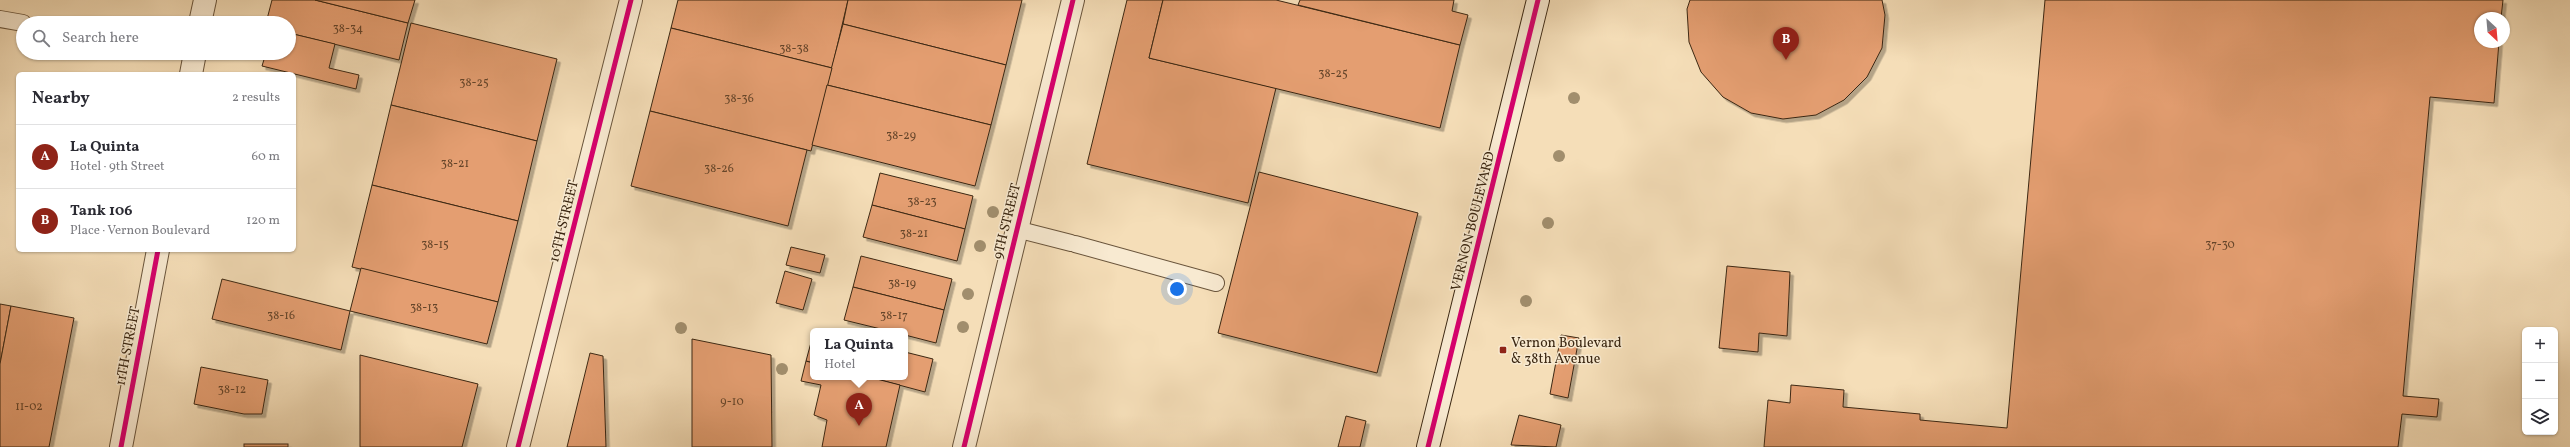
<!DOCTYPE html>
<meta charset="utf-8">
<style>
:root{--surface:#fff;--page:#f2f2f3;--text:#2b2b33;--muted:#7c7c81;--line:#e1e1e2;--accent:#8f2418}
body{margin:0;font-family:Vollkorn,serif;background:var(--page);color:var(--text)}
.controls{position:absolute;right:12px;bottom:12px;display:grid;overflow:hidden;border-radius:6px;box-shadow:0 1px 3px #0004}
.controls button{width:36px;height:36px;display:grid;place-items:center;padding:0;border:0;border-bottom:1px solid var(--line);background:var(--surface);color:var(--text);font:20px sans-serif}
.compass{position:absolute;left:2474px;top:12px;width:36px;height:36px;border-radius:50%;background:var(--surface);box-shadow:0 1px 3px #0004;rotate:154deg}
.you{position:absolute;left:1177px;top:289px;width:14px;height:14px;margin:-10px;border:3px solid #fff;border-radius:50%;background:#1a73e8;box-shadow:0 0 0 6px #1a73e833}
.badge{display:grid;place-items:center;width:26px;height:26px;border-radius:50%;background:var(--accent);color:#fff;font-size:13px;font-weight:700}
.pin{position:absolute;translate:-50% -33px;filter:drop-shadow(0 1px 2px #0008)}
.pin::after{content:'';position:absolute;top:21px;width:14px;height:12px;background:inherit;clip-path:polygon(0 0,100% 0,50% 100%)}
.popup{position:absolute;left:810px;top:328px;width:98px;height:52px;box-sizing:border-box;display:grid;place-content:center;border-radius:6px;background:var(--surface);filter:drop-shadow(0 1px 3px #0005);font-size:13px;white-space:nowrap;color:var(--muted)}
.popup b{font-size:15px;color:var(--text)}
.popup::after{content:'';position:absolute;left:50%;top:100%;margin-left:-8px;border:8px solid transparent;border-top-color:var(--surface)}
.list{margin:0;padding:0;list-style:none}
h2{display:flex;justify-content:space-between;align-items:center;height:52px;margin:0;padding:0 16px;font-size:17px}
h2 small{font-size:13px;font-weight:400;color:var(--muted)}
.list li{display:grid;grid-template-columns:26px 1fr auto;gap:12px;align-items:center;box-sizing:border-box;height:64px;padding:0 16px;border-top:1px solid var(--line)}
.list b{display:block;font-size:15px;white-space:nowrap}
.list p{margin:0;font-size:13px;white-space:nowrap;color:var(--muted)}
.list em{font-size:13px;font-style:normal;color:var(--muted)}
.icon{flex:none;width:22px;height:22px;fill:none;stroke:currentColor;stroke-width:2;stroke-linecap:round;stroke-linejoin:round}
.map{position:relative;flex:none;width:2570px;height:447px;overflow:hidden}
.search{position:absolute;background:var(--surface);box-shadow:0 1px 3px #0004;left:16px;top:16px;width:280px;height:44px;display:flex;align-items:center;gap:10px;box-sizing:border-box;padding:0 14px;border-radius:22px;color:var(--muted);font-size:15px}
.panel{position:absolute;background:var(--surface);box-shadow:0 1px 3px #0004;left:16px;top:72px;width:280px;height:180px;border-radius:6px}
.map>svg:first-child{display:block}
</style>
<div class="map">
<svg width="2570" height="447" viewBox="0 0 2570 447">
<defs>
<filter id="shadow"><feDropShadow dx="3.5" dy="3.5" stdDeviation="0" flood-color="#0004"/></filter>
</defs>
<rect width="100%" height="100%" fill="#f5deb8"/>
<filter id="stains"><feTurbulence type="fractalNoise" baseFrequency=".005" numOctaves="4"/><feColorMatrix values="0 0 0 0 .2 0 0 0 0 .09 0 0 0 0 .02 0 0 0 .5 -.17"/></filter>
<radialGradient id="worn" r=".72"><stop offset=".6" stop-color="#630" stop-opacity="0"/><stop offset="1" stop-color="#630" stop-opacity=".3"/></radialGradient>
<g fill="#e49e71" stroke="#3b2712" filter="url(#shadow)">
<polygon points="272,0 315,0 408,23 399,60 289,33 289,23 266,23"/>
<polygon points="315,0 415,0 408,23"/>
<polygon points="678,0 848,0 832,68 671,28"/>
<polygon points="848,0 1022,0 1006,65 843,24"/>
<polygon points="1127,0 1163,0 1149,58 1276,88 1248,203 1087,164"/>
<polygon points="1163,0 1276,0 1460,45 1440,128 1149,58"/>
<polygon points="1300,0 1454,0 1452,11 1468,15 1460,45 1298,5"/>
<polygon points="1690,0 1882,0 1885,15 1882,48 1867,77 1844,100 1816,115 1783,119 1751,113 1723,97 1701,72 1689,42 1687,9"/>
<polygon points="2045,0 2503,0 2501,18 2480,18 2480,42 2499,42 2494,103 2430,97 2403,396 2439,399 2437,417 2402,414 2398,447 1764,447 1768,400 1790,403 1791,385 1844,390 1843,407 1920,414 1920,420 2007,428"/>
<polygon points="411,23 557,59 537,141 391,105"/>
<polygon points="843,24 1006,65 991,125 827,85"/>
<polygon points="671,28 832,68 811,151 650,111"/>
<polygon points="289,33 335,44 329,68 359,75 356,89 262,66 266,53 289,53"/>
<polygon points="827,85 991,125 975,186 812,145"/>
<polygon points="391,105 537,141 518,221 372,185"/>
<polygon points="650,111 807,150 788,226 631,186"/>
<polygon points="1259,172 1418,213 1377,373 1218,333"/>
<polygon points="880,173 973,196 965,229 872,205"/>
<polygon points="372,185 518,221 498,302 352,267"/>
<polygon points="872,205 965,229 957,261 863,237"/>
<polygon points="791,247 825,255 820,273 786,265"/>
<polygon points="861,256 952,279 944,310 853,287"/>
<polygon points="1727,266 1790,272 1787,336 1759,333 1758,352 1719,348"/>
<polygon points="361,268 498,302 487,344 350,311"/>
<polygon points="785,271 812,279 803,310 776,303"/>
<polygon points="222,279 350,311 341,350 212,319"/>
<polygon points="853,287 944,310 936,343 905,335 905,331 889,331 844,320"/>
<polygon points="0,304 11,306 0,364"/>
<polygon points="11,306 74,318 49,447 0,447 0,364"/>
<polygon points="813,335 813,363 806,361"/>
<polygon points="1561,335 1579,338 1568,398 1550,394"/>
<polygon points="692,339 771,355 772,447 692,447"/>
<polygon points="905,352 933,359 925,392 869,377 905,377"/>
<polygon points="590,353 603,356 606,447 567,447"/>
<polygon points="360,355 478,384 462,447 360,447"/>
<polygon points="806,361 813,363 813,377 869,377 900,385 886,447 822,447 827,420 814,415 821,385 801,381"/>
<polygon points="201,367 268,380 262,414 244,414 194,404"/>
<polygon points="1519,415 1561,425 1556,447 1511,445"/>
<polygon points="1346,416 1366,421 1360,447 1338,447"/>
<rect x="244" y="444" width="44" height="3"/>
</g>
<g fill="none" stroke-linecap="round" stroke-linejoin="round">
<defs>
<g id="service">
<polyline points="0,19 23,23"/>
<polyline points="1016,229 1071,243"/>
<polyline points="1075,244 1216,283"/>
</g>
<g id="minor">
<polyline points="200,23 205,0"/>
<polyline points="191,74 195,53"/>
<polyline points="121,447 158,250"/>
<polyline points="518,447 631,0"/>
<polyline points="964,447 1073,0"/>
</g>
<polyline id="secondary" points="1428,447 1538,0"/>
</defs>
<use href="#service" stroke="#6a553c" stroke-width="18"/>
<use href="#minor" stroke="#6a553c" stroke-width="24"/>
<use href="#secondary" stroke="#3b2712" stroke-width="24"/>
<use href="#service" stroke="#f8ead1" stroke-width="16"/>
<use href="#minor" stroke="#f8ead1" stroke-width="22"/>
<use href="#secondary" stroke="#f8ead1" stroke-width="22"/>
<defs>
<g id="cycleway">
<polyline points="121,447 158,250"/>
<polyline points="518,447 631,0"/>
<polyline points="964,447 1073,0"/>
<polyline points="1428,447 1538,0"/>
</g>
</defs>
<use href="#cycleway" stroke="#f8ead1" stroke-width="8"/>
<use href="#cycleway" stroke="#d6006c" stroke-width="5"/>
</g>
<g fill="#a18e6d">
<circle cx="1574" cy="98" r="6"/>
<circle cx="1559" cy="156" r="6"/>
<circle cx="993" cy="212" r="6"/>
<circle cx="1548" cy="223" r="6"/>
<circle cx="980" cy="246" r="6"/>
<circle cx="968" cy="294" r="6"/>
<circle cx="1526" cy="301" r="6"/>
<circle cx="963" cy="327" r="6"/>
<circle cx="681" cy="328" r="6"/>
<circle cx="782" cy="369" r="6"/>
</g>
<rect fill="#8f2418" stroke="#f8ead1" stroke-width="1.5" x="1499" y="346" width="8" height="8" rx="2"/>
<g text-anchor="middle" stroke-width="3" stroke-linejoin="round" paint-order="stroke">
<g font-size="12" fill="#65452a">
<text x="348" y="32">38-34</text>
<text x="794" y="52">38-38</text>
<text x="1333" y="77">38-25</text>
<text x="474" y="86">38-25</text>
<text x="739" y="102">38-36</text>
<text x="901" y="139">38-29</text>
<text x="455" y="167">38-21</text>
<text x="719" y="172">38-26</text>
<text x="922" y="205">38-23</text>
<text x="914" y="237">38-21</text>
<text x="435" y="248">38-15</text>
<text x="2220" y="248">37-30</text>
<text x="902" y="287">38-19</text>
<text x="424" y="311">38-13</text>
<text x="281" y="319">38-16</text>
<text x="894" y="319">38-17</text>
<text x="232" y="393">38-12</text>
<text x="732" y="405">9-10</text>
<text x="29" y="410">11-02</text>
</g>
<g font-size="14" fill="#3b2712" stroke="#f8ead1">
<text transform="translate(563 221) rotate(-76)" y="5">10TH STREET</text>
<text transform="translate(1006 221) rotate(-76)" y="5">9TH STREET</text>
<text transform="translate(1472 221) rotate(-76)" y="5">VERNON BOULEVARD</text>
<text transform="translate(127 346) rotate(-79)" y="5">11TH STREET</text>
</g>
<g font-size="14" fill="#3b2712" stroke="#f8ead1" text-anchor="start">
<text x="1511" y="347">Vernon Boulevard<tspan x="1511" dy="16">&amp; 38th Avenue</tspan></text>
</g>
</g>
<rect width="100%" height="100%" filter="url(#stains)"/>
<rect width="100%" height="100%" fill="url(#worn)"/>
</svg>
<div class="controls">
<button>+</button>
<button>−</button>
<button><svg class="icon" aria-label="layers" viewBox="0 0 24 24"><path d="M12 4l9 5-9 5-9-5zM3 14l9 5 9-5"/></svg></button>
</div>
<svg class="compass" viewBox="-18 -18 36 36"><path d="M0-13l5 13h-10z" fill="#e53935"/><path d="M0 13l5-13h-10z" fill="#7c7c81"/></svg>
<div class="you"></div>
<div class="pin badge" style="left:859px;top:426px">A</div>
<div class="popup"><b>La Quinta</b>Hotel</div>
<div class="pin badge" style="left:1786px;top:60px">B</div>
<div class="search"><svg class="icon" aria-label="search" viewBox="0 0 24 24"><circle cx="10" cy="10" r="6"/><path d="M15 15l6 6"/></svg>Search here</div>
<section class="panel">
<h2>Nearby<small>2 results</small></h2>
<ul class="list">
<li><span class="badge">A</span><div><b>La Quinta</b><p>Hotel · 9th Street</p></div><em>60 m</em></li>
<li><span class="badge">B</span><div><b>Tank 106</b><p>Place · Vernon Boulevard</p></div><em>120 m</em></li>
</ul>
</section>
</div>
